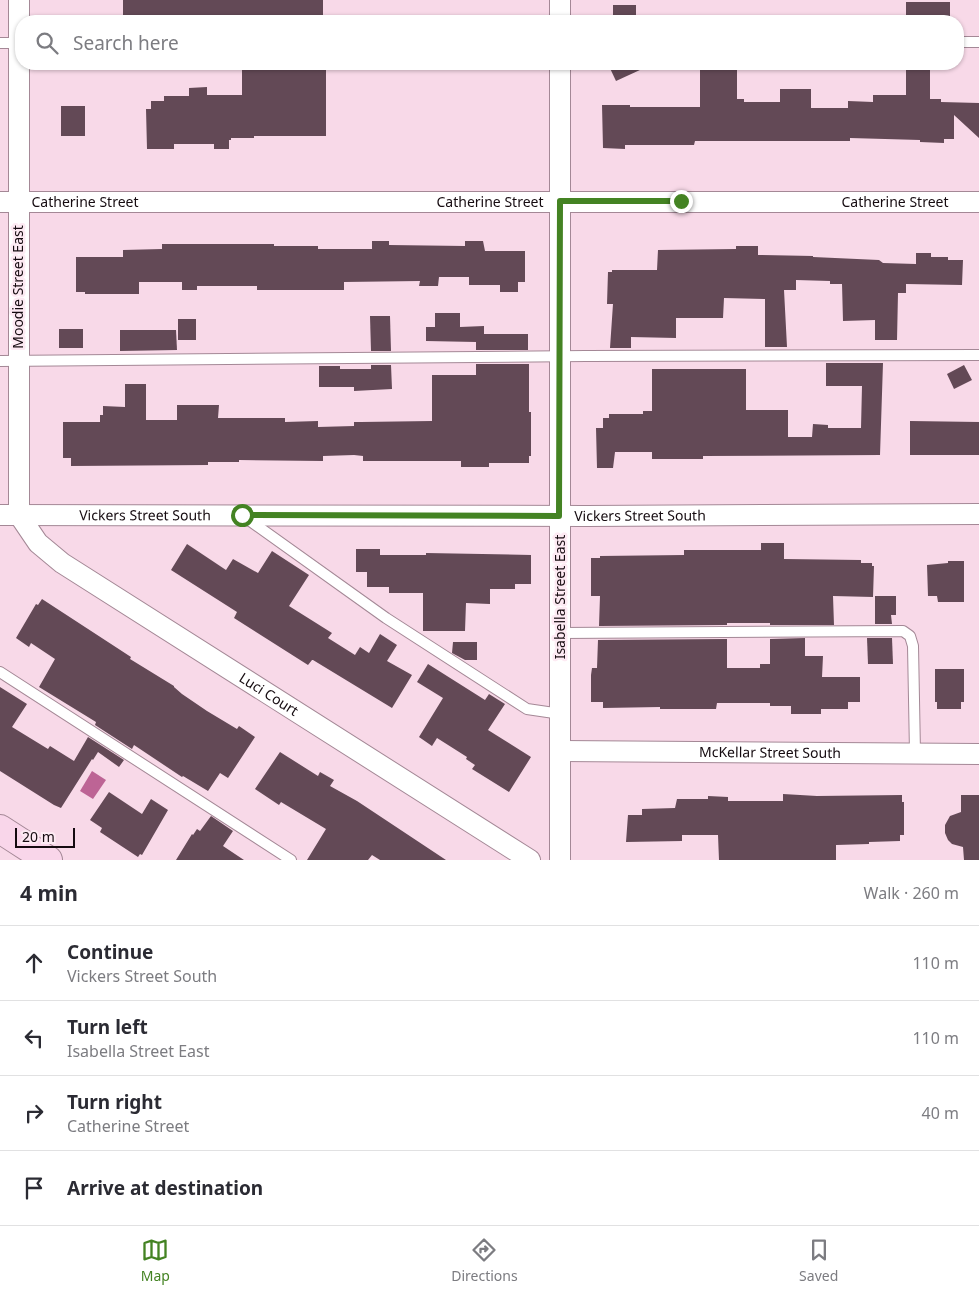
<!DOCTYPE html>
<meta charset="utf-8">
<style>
:root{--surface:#fff;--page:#f2f2f3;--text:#2b2b33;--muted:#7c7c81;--line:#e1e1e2;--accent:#448323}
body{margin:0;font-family:"Noto Sans",sans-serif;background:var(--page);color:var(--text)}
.scale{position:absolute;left:15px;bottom:12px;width:60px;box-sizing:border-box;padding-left:5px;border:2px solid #150b10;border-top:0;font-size:14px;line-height:18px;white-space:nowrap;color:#150b10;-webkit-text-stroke:4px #fdeaf3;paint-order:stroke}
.stop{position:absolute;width:15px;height:15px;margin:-11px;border:4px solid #448323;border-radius:50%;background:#fff}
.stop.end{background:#448323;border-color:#fff;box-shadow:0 1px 5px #0008}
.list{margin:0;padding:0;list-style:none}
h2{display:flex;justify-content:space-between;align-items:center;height:65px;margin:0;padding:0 20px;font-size:21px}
h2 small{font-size:16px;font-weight:400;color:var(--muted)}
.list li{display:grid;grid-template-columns:32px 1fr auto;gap:15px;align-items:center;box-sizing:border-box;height:75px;padding:0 20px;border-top:1px solid var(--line)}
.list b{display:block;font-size:19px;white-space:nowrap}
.list p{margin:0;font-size:16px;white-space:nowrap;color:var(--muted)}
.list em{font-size:16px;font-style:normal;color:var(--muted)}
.icon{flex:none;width:28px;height:28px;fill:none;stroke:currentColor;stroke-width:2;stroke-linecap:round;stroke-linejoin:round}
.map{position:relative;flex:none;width:979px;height:860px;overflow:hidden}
.search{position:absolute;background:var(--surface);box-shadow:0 1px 4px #0004;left:15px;right:15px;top:15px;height:55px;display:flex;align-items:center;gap:12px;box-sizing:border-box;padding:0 18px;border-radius:20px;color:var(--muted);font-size:19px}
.sheet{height:365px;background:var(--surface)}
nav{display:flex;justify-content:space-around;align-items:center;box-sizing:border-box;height:70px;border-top:1px solid var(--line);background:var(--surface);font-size:14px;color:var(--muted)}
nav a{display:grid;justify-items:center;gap:2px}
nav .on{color:var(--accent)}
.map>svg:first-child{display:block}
</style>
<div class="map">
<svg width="979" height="860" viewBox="0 0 979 860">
<rect width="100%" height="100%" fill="#f8d9e8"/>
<polygon fill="#bd6495" points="92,771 106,780 93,799 80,791"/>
<g fill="#634956">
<rect x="123" y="0" width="200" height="21"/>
<rect x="906" y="2" width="44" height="19"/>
<rect x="613" y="5" width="23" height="16"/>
<polygon points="242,64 326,64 326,136 254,136 254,138 231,138 231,140 229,140 229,149 214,149 214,144 174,144 174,149 147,149 146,109 151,109 151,101 164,101 164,96 189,96 189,88 207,87 207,95 242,95"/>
<polygon points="608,64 653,64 616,81"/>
<polygon points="700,64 737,64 737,99 744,99 744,102 780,102 780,89 811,89 811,108 848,108 848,101 873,102 873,95 906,95 906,64 930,64 930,99 941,99 941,102 979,103 979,138 954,115 954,139 944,139 944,143 920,142 920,140 850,138 850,141 695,141 694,145 625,145 625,149 603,148 602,105 630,105 630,107 700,107"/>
<rect x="61" y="106" width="24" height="30"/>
<polygon points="372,241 389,241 389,245 465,246 465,241 483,241 485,251 525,251 525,282 518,282 518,292 500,292 500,285 469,285 469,277 439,277 438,286 419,286 420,281 344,282 344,290 257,290 257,286 197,286 197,290 182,290 182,282 139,282 139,294 85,294 85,292 76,292 76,257 123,257 123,250 162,249 162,244 274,244 274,246 318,246 318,249 372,249"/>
<polygon points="736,246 758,246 758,255 813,256 813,257 879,260 883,263 916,264 916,253 931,253 931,257 948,257 948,260 963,260 962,285 906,284 906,293 898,293 897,340 875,340 875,320 843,321 842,284 830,284 830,281 796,280 796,290 784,290 787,347 765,347 765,299 724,298 723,318 676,318 676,338 631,337 631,348 610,348 613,304 607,304 608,272 612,272 612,270 657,270 658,250 736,249"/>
<polygon points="435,313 460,313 460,327 484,326 484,334 528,334 528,350 476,350 476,342 426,341 426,327 435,327"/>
<polygon points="370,316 390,316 391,351 371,351"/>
<rect x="178" y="319" width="18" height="21"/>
<rect x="59" y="329" width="24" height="19"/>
<polygon points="120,330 176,330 177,350 120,351"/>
<polygon points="826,363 883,363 880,455 703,456 703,459 652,459 652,452 615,452 613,468 597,468 596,428 603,428 603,418 609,418 609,414 643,414 643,411 652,411 652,369 746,369 746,410 788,410 788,437 812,437 813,424 828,425 828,428 861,428 862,386 826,386"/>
<polygon points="476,364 529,364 529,412 531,412 531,456 529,456 529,463 489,463 489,467 461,467 461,461 363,461 363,456 354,455 323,456 323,461 239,460 239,462 208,462 208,465 71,466 71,458 63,458 63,422 100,422 100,415 103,415 103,406 125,407 125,384 146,384 146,420 177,420 177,405 219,405 218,418 285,418 285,422 318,421 318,427 354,426 354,422 361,422 432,421 432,375 476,375"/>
<polygon points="371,365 391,365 392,389 354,391 354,387 319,387 319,366 340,366 340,369 371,369"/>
<polygon points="964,365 972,380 954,389 947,374"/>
<polygon points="910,421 979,422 979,455 910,455"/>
<polygon points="761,543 784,543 784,559 861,560 861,563 872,563 872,566 874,566 873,597 833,596 834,625 770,625 770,623 727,623 727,625 599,626 600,596 591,596 591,558 600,558 600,556 684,555 684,550 761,550"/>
<polygon points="187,544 226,570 233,559 258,573 272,551 309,575 289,606 332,633 328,638 355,655 360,647 369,653 380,634 397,645 387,661 412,675 392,708 313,660 312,660 308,665 234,618 237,612 171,570"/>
<polygon points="356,549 380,549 380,555 426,555 426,553 531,555 531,584 515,584 515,589 490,589 490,604 466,603 465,631 423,631 423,593 389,593 389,587 367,587 367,572 356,572"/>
<polygon points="948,561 964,561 964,602 938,602 937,596 928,596 927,565 948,563"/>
<polygon points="875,596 896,596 896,615 891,615 892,624 875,624"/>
<polygon points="42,599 131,657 130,659 174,686 174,687 182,694 207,711 237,729 239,726 255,737 228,778 220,773 208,791 183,776 182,777 134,745 132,749 95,725 96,722 39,687 55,659 31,643 29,647 16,638 36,604 38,605"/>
<polygon points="805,638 805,656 823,656 822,677 860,677 860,702 848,702 848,709 821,709 821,714 791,714 791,706 770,706 770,703 717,703 716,709 660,709 660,707 603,708 603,702 591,702 591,675 592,668 597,668 598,640 727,639 727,668 760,668 760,664 770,664 770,639"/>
<polygon points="867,638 892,638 893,664 868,664"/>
<polygon points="453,642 477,642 477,660 465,660 452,653"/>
<polygon points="428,664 485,700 489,694 505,704 488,730 531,757 509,792 472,769 475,765 466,759 467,757 437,738 432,746 419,737 443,698 417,682"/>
<polygon points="935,669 964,669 964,702 961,702 961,709 937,709 937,702 935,702"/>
<polygon points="0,687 27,704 12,727 48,749 50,746 74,761 88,737 124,760 119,767 98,752 93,760 92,759 61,808 54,805 0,771"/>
<polygon points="280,752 318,776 320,772 334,780 330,786 357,801 446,860 380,860 372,855 368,860 307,860 326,829 281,802 279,805 255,789"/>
<polygon points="109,792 142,814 151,799 168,810 142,855 140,854 138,857 100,832 102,828 90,820"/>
<polygon points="783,794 817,796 902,795 902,802 904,802 904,835 900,835 900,841 869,842 869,844 836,845 836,860 719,860 718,835 682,835 682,841 626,842 628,815 642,815 642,809 675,808 677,799 708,799 708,796 728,797 728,801 783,801"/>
<polygon points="961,795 979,795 979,860 964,860 963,847 952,844 948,840 945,833 945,825 950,816 961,812"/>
<polygon points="211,816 233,831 223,846 244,860 176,860 192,834 193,835 197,829 200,831"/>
</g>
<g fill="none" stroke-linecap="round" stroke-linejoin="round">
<defs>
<g id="lane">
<polyline points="958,42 979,42"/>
<polyline points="0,43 19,43"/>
<polyline points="0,361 586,356 979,355"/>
<polyline points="246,518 386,618 527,709 561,714"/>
<polyline points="560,633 903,631 910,636 913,646 915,753"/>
<polyline points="0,672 291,860"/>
</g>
<g id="street">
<polyline points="560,21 560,0"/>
<path id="s1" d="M0 202H979"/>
<path id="s2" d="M0 515 586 516 979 514"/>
<path id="s3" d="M19 515 38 543 62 563 530 860"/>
<polyline points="19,515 19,0"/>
<path id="s4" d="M561 751 979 754"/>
<polyline points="560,860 560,64"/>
</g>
<polyline id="secondary" points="0,829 48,860"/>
</defs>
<use href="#lane" stroke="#a48896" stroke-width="12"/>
<use href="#street" stroke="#a48896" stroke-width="22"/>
<use href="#secondary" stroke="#a48896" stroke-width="30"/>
<use href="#lane" stroke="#fff" stroke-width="10"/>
<use href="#street" stroke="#fff" stroke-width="20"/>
<use href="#secondary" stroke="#f9d6ea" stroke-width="28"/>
</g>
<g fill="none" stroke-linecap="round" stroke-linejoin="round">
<polyline stroke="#448323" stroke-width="6" points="242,515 559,516 560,201 681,201"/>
</g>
<g text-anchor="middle" stroke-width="5" stroke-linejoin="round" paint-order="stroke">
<g font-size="14" fill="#150b10" stroke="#fdeaf3">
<text dy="5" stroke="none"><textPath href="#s1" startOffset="85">Catherine Street</textPath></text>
<text dy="5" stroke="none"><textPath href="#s1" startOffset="490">Catherine Street</textPath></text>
<text dy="5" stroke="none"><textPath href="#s1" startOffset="895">Catherine Street</textPath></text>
<text transform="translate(18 287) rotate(-90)" y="5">Moodie Street East</text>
<text dy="5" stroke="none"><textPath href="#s2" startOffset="145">Vickers Street South</textPath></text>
<text dy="5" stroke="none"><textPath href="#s2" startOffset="640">Vickers Street South</textPath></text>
<text transform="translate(560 597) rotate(-90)" y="5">Isabella Street East</text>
<text dy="5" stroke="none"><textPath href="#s3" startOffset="310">Luci Court</textPath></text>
<text dy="5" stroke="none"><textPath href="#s4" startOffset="209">McKellar Street South</textPath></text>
</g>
</g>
</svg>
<div class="scale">20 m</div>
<div class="stop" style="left:242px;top:515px"></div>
<div class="stop end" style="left:681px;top:201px"></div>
<div class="search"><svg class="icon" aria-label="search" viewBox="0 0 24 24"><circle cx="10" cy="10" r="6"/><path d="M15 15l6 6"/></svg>Search here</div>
</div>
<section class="sheet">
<h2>4 min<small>Walk · 260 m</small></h2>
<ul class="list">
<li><svg class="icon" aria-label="ahead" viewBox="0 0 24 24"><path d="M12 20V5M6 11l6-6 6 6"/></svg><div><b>Continue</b><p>Vickers Street South</p></div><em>110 m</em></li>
<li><svg class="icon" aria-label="left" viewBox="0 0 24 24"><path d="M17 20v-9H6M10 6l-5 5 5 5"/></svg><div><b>Turn left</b><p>Isabella Street East</p></div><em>110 m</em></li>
<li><svg class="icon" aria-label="right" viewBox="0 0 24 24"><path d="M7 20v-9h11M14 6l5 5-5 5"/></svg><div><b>Turn right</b><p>Catherine Street</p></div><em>40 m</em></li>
<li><svg class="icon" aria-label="arrive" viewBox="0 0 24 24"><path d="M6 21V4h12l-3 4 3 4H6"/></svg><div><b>Arrive at destination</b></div></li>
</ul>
</section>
<nav>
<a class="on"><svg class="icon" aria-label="map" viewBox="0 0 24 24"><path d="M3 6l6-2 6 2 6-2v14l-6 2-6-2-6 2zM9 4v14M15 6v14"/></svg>Map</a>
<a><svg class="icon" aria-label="directions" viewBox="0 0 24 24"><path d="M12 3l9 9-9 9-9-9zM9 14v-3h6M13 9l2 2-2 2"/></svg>Directions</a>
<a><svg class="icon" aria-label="saved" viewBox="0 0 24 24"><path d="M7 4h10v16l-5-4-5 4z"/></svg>Saved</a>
</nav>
